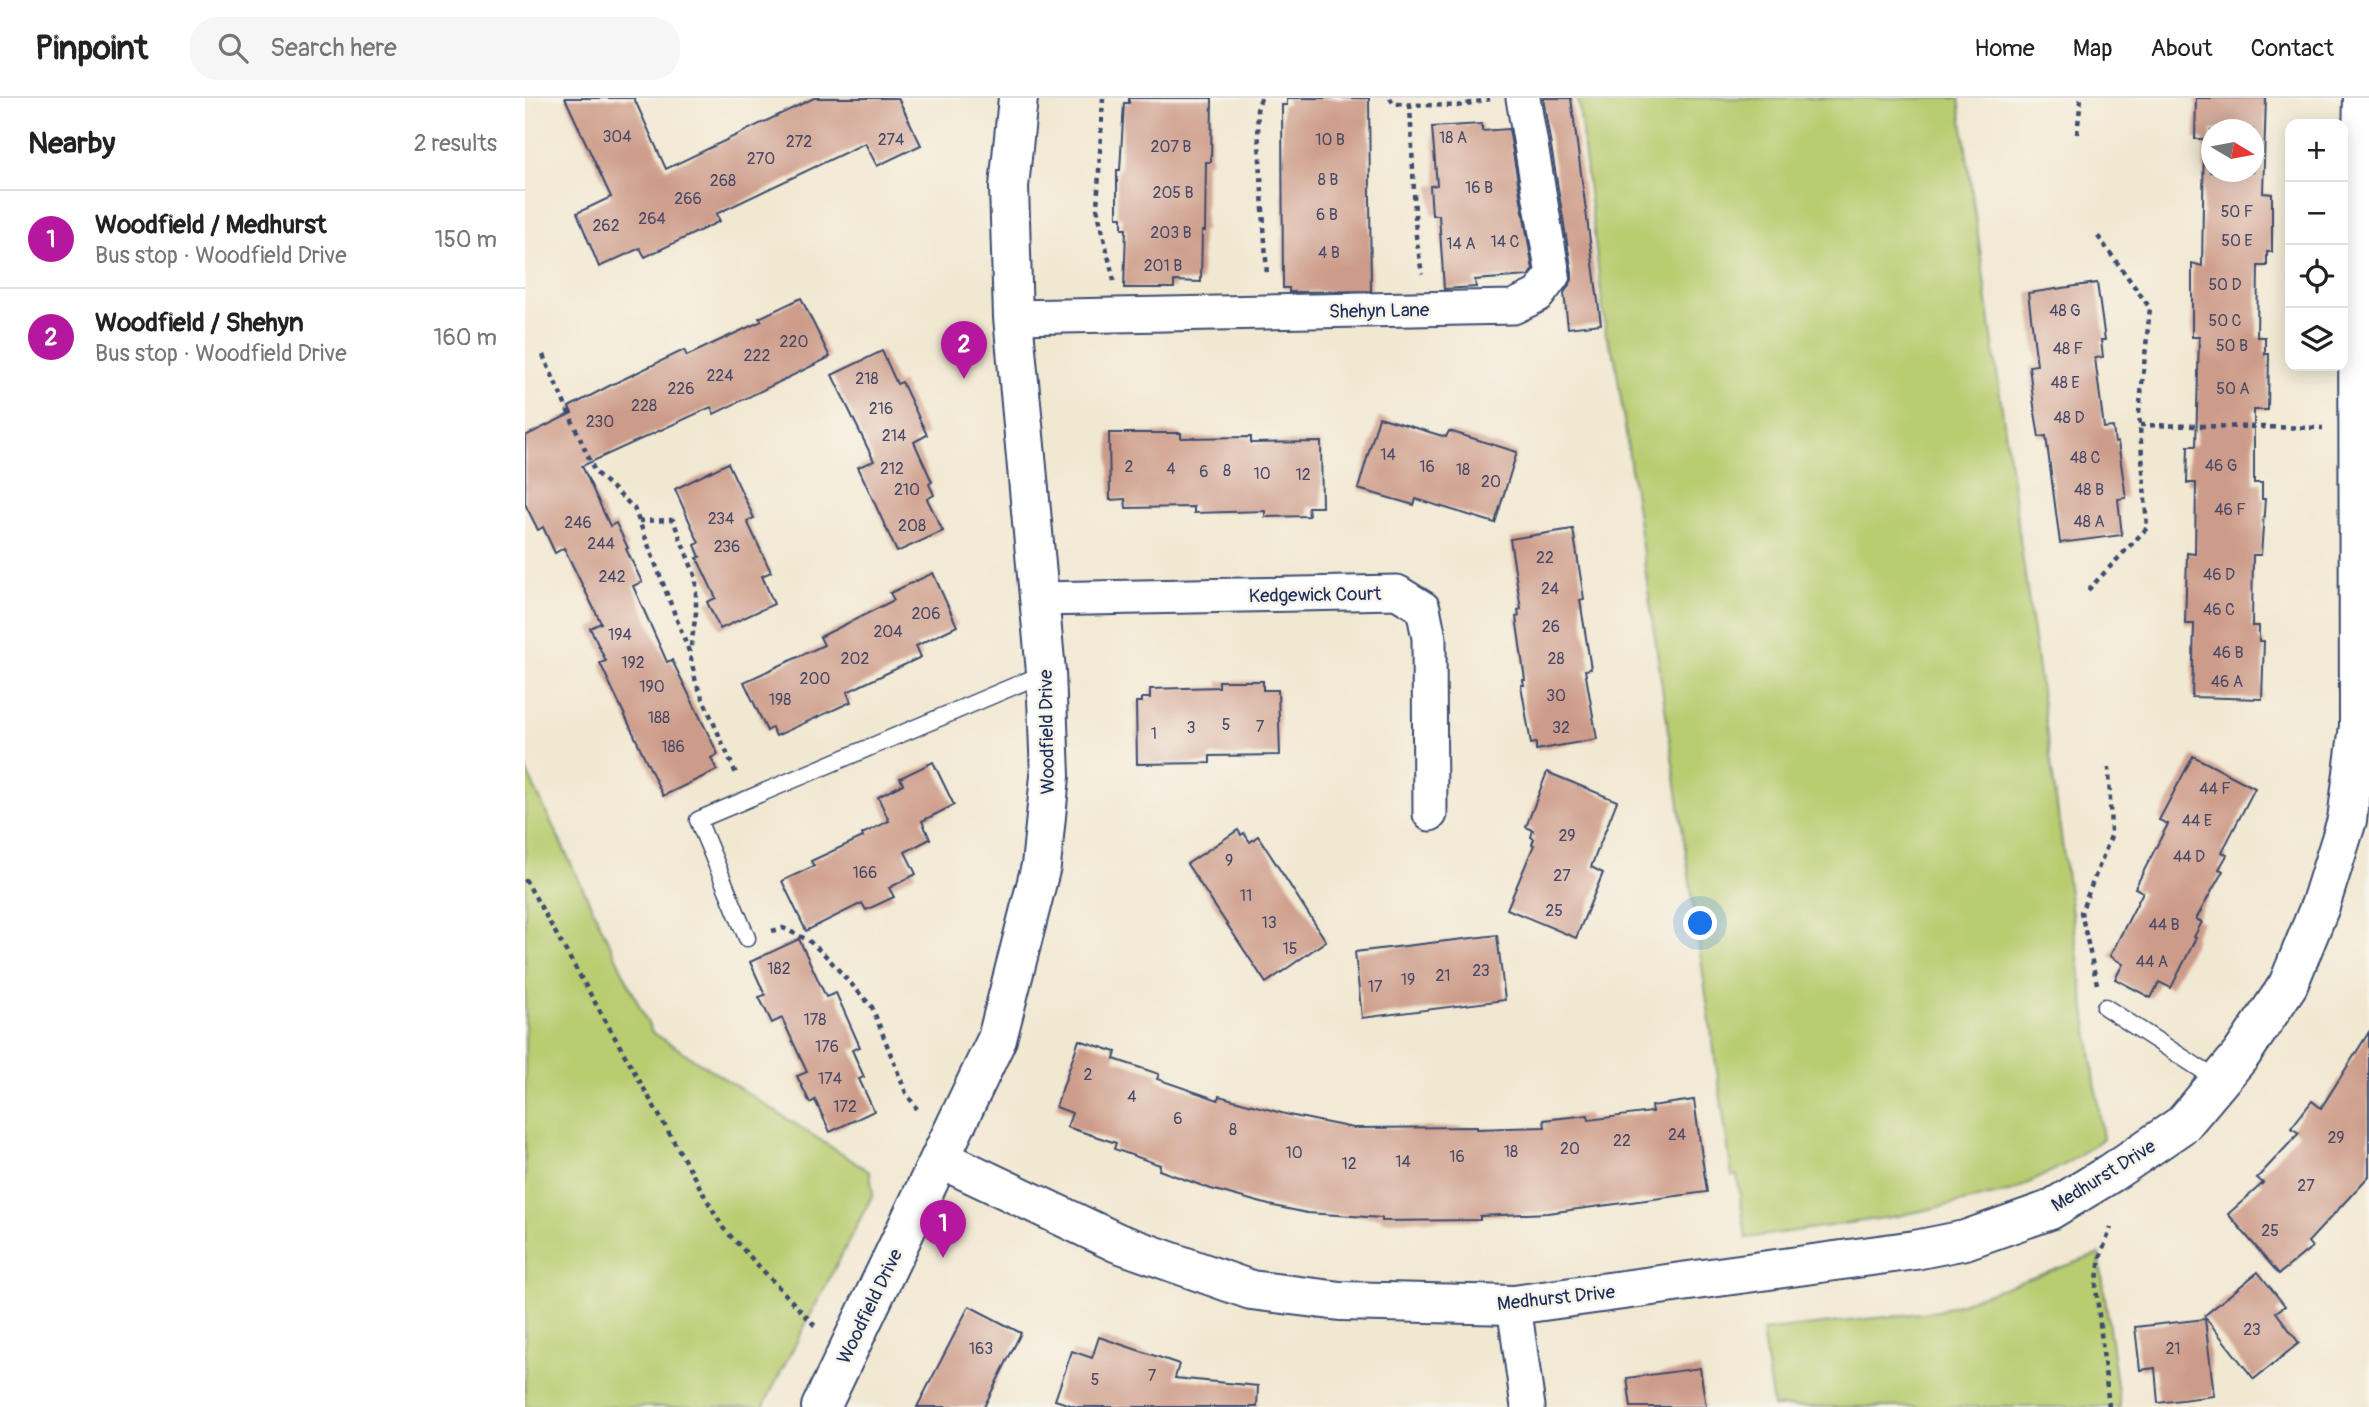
<!DOCTYPE html>
<meta charset="utf-8">
<style>
:root{--surface:#fff;--page:#f6f6f6;--text:#222;--muted:#767676;--line:#e0e0e0;--accent:#b5179e}
body{margin:0;font-family:Pangolin,sans-serif;background:var(--page);color:var(--text)}
.controls{position:absolute;right:21px;top:21px;display:grid;overflow:hidden;border-radius:14px;box-shadow:0 4px 18px #0003}
.controls button{width:63px;height:63px;display:grid;place-items:center;padding:0;border:0;border-bottom:2px solid var(--line);background:var(--surface);color:var(--text);font:35px sans-serif}
.compass{position:absolute;left:1676px;top:21px;width:63px;height:63px;border-radius:50%;background:var(--surface);box-shadow:0 4px 18px #0003;rotate:100deg}
.you{position:absolute;left:1176px;top:826px;width:24px;height:24px;margin:-18px;border:5px solid #fff;border-radius:50%;background:#1a73e8;box-shadow:0 0 0 10px #1a73e833}
.badge{display:grid;place-items:center;width:46px;height:46px;border-radius:50%;background:var(--accent);color:#fff;font-size:23px;font-weight:700}
.pin{position:absolute;translate:-50% -58px;filter:drop-shadow(0 2px 4px #0008)}
.pin::after{content:'';position:absolute;top:37px;width:24px;height:21px;background:inherit;clip-path:polygon(0 0,100% 0,50% 100%)}
.list{margin:0;padding:0;list-style:none}
h2{display:flex;justify-content:space-between;align-items:center;height:91px;margin:0;padding:0 28px;font-size:30px}
h2 small{font-size:23px;font-weight:400;color:var(--muted)}
.list li{display:grid;grid-template-columns:46px 1fr auto;gap:21px;align-items:center;box-sizing:border-box;height:98px;padding:0 28px;border-top:2px solid var(--line)}
.list b{display:block;font-size:26px;white-space:nowrap}
.list p{margin:0;font-size:23px;white-space:nowrap;color:var(--muted)}
.list em{font-size:23px;font-style:normal;color:var(--muted)}
.icon{flex:none;width:38px;height:38px;fill:none;stroke:currentColor;stroke-width:2;stroke-linecap:round;stroke-linejoin:round}
.map{position:relative;flex:none;width:1844px;height:1309px;overflow:hidden}
header{display:flex;align-items:center;gap:42px;box-sizing:border-box;height:98px;padding:0 35px;background:var(--surface);border-bottom:2px solid var(--line)}
header strong{font-size:33px}
nav{display:flex;gap:38px;margin-inline-start:auto;font-size:24px}
.search{width:490px;height:63px;background:var(--page);display:flex;align-items:center;gap:18px;box-sizing:border-box;padding:0 24px;border-radius:28px;color:var(--muted);font-size:26px}
main{display:flex}
aside{flex:1;background:var(--surface)}
.map>svg:first-child{display:block}
</style>
<header>
<strong>Pinpoint</strong>
<div class="search"><svg class="icon" aria-label="search" viewBox="0 0 24 24"><circle cx="10" cy="10" r="6"/><path d="M15 15l6 6"/></svg>Search here</div>
<nav><a>Home</a><a>Map</a><a>About</a><a>Contact</a></nav>
</header>
<main>
<aside>
<h2>Nearby<small>2 results</small></h2>
<ul class="list">
<li><span class="badge">1</span><div><b>Woodfield / Medhurst</b><p>Bus stop · Woodfield Drive</p></div><em>150 m</em></li>
<li><span class="badge">2</span><div><b>Woodfield / Shehyn</b><p>Bus stop · Woodfield Drive</p></div><em>160 m</em></li>
</ul>
</aside>
<div class="map">
<svg width="1844" height="1309" viewBox="0 0 1844 1309">
<rect width="100%" height="100%" fill="#f7f3e8"/>
<filter id="ink" filterUnits="userSpaceOnUse"><feTurbulence type="fractalNoise" baseFrequency=".0143" numOctaves="2"/><feDisplacementMap in="SourceGraphic" scale="14" xChannelSelector="R" yChannelSelector="G"/><feConvolveMatrix kernelMatrix="1 2 1 2 8 2 1 2 1" color-interpolation-filters="sRGB"/></filter>
<filter id="wash" filterUnits="userSpaceOnUse"><feTurbulence type="fractalNoise" baseFrequency=".00686" numOctaves="4" result="noise"/><feDisplacementMap in="SourceGraphic" scale="28" xChannelSelector="R" yChannelSelector="G"/><feGaussianBlur stdDeviation="1.57" result="paint"/><feColorMatrix in="noise" values="0 0 0 0 0 0 0 0 0 0 0 0 0 0 0 0 0 1.4 0 .05"/><feComposite in="paint" operator="in"/></filter>
<g filter="url(#wash)">
<rect width="100%" height="100%" fill="#f1e8d1"/>
<g fill="#b8cc70" stroke="#6a7e67" stroke-width="2">
<polygon points="1053,0 1434,0 1578,1041 1539,1067 1488,1093 1373,1118 1221,1140 1212,1077 1207,1078 1090,260 1081,237"/>
<polygon points="0,670 127,934 345,1074 348,1096 238,1309 0,1309"/>
<polygon points="1574,1156 1595,1309 1248,1309 1237,1233 1413,1213"/>
</g>
<g id="blocks">
<g fill="#cd9b89" fill-rule="evenodd">
<polygon points="40,0 109,0 141,71 289,0 373,0 396,47 352,68 340,45 191,116 195,123 120,159 115,150 74,169 52,115 86,99"/>
<polygon points="604,0 687,0 686,64 681,64 680,133 677,133 676,184 649,183 649,190 599,190 601,131 597,131 597,119 592,119 592,72 595,72 599,5 604,5"/>
<polygon points="762,0 844,0 846,193 764,194 764,190 758,190 757,7 762,7"/>
<polygon points="1018,0 1046,0 1076,226 1043,230 1039,195 1047,182 1047,174"/>
<path d="M1671 0H1741L1738 95 1747 96V154H1742V168H1733L1732 239H1740V256H1744L1743 312H1729V385H1737V401H1740L1736 457H1728L1727 528H1734V543H1739L1737 601 1667 599 1669 526H1660L1661 494 1662 455 1670 456 1671 385H1662L1663 348H1671L1674 239H1667V165L1677 168 1679 41H1670ZM1686 32H1728V74H1686Z"/>
<polygon points="957,26 957,33 984,31 1008,172 1003,178 950,182 951,189 919,191 914,117 907,117 905,88 912,87 907,29"/>
<polygon points="1572,185 1580,242 1576,242 1578,259 1570,260 1579,330 1588,329 1590,345 1593,344 1601,400 1593,401 1597,437 1535,445 1521,338 1514,339 1509,308 1504,268 1512,267 1503,195"/>
<polygon points="276,200 305,259 189,316 186,309 57,368 85,428 91,425 103,450 101,451 117,484 108,488 142,564 147,562 193,656 186,660 192,672 138,698 75,565 81,563 65,530 76,525 39,450 30,455 18,429 13,432 0,406 0,338 47,315 44,309 84,288 159,252 162,258 189,245 237,223 234,220"/>
<polygon points="357,253 372,286 377,284 402,337 389,344 407,384 404,386 409,397 402,401 418,433 372,454 333,369 349,363 307,277"/>
<polygon points="854,319 921,339 924,333 992,354 970,425 891,401 889,407 833,391"/>
<polygon points="584,335 656,335 656,340 726,339 726,345 796,344 797,409 783,409 784,418 740,419 740,413 669,415 669,409 601,410 600,401 585,402"/>
<polygon points="203,365 229,420 222,423 246,474 237,478 249,506 195,531 182,504 191,500 172,460 175,459 170,447 174,445 150,391"/>
<polygon points="1048,431 1059,501 1055,502 1066,571 1060,572 1072,641 1011,652 1011,645 1006,646 996,587 999,587 998,582 1000,582 991,519 994,518 993,512 996,511 985,441"/>
<polygon points="408,475 432,528 391,548 396,559 322,594 326,604 251,638 247,630 242,633 219,584 299,547 295,539 369,502 365,495"/>
<polygon points="694,583 738,583 738,592 753,592 755,657 685,658 685,665 612,666 611,604 617,604 617,600 625,600 625,591 694,589"/>
<polygon points="1668,658 1730,690 1697,754 1702,757 1694,771 1698,773 1671,821 1677,824 1669,839 1671,840 1646,890 1634,884 1626,900 1590,881 1598,866 1585,858 1618,794 1610,790 1643,726 1634,722"/>
<polygon points="408,664 429,707 397,723 405,741 380,754 391,776 364,790 369,799 341,812 337,805 281,833 257,783 289,768 286,763 338,739 337,736 364,723 353,699 378,686 375,680"/>
<polygon points="1022,674 1092,703 1066,769 1078,775 1051,840 982,811 1009,747 1007,746 1009,741 1006,739 1008,732 1001,729"/>
<polygon points="713,732 716,737 719,735 725,744 733,738 801,843 741,885 662,766"/>
<polygon points="972,837 980,902 837,920 830,854"/>
<polygon points="274,841 301,899 311,895 335,949 327,952 339,979 334,981 349,1013 305,1034 290,1002 285,1005 272,978 282,974 257,920 247,925 234,899 240,897 225,864"/>
<polygon points="1844,934 1844,1078 1783,1144 1787,1149 1754,1176 1703,1116 1738,1085 1732,1080 1774,1035 1766,1030 1787,1003 1796,1010"/>
<polygon points="554,942 591,954 589,961 634,976 632,981 693,1002 694,998 764,1017 828,1030 952,1029 952,1031 1020,1029 1019,1022 1063,1017 1064,1022 1127,1014 1126,1008 1169,1002 1182,1094 1023,1115 955,1118 955,1122 857,1123 857,1120 782,1115 744,1107 686,1091 634,1072 635,1067 589,1051 591,1045 542,1029 547,1015 531,1009"/>
<polygon points="1733,1174 1760,1208 1751,1214 1774,1245 1729,1281 1679,1218"/>
<polygon points="444,1208 496,1235 459,1309 392,1309"/>
<polygon points="1680,1221 1689,1298 1633,1305 1630,1270 1615,1272 1610,1229"/>
<polygon points="574,1239 654,1266 650,1280 733,1288 732,1309 552,1309 530,1302 547,1253 567,1260"/>
<polygon points="1175,1270 1181,1309 1106,1309 1102,1280"/>
</g>
</g>
</g>
<g filter="url(#ink)">
<use href="#blocks" fill-opacity="0" stroke="#3b4b6f" stroke-width="2"/>
<g fill="none" stroke-linecap="round" stroke-linejoin="round">
<defs>
<g id="lane">
<polyline points="222,840 173,722 520,575"/>
<polyline points="1580,909 1694,983"/>
</g>
<g id="street">
<polyline points="488,219 988,209 1013,197 1028,177 998,0"/>
<polyline points="514,501 872,494 898,510 904,540 905,716"/>
<polyline points="989,1207 1003,1309"/>
</g>
<g id="secondary">
<polyline points="416,1061 593,1145 726,1192 815,1203 989,1207 1390,1152 1440,1142 1525,1112 1586,1075 1658,1026 1716,957 1763,887 1795,808 1822,722 1834,628 1833,175 1838,0"/>
<polyline points="296,1309 472,941 516,768 525,678 521,574 488,219 484,89 493,0"/>
</g>
</defs>
<use href="#lane" stroke="#3b4b6f" stroke-width="19"/>
<use href="#street" stroke="#3b4b6f" stroke-width="37"/>
<use href="#secondary" stroke="#3b4b6f" stroke-width="42"/>
<g stroke="#3b4b6f" stroke-width="4.5" stroke-dasharray="5 5" stroke-linecap="butt">
<polyline points="578,0 572,110 589,183"/>
<polyline points="736,0 732,12 742,178"/>
<polyline points="865,0 869,6 932,8 965,1"/>
<polyline points="885,6 891,138 897,176"/>
<polyline points="1552,36 1556,0"/>
<polyline points="18,257 70,374 109,410 165,556 171,585 212,678"/>
<polyline points="1615,327 1798,330"/>
<polyline points="114,423 148,422 171,480 171,515 165,554"/>
<polyline points="1563,492 1622,430 1614,315 1625,210 1572,137"/>
<polyline points="0,781 198,1130 292,1230"/>
<polyline points="247,833 258,830 283,842 300,857 347,909 381,995 392,1011"/>
<polyline points="1572,886 1556,814 1586,738 1584,670"/>
<polyline points="1584,1309 1571,1189 1575,1160 1586,1129"/>
</g>
<use href="#lane" stroke="#fff" stroke-width="16"/>
<use href="#street" stroke="#fff" stroke-width="33"/>
<use href="#secondary" stroke="#fff" stroke-width="38"/>
</g>
</g>
<g text-anchor="middle" stroke-width="5" stroke-linejoin="round" paint-order="stroke">
<g font-size="16" fill="#484a69">
<text x="92" y="44">304</text>
<text x="928" y="45">18 A</text>
<text x="366" y="47">274</text>
<text x="805" y="47">10 B</text>
<text x="274" y="49">272</text>
<text x="646" y="54">207 B</text>
<text x="236" y="66">270</text>
<text x="803" y="87">8 B</text>
<text x="198" y="88">268</text>
<text x="954" y="95">16 B</text>
<text x="648" y="100">205 B</text>
<text x="163" y="106">266</text>
<text x="1712" y="119">50 F</text>
<text x="802" y="122">6 B</text>
<text x="127" y="126">264</text>
<text x="81" y="133">262</text>
<text x="646" y="140">203 B</text>
<text x="1712" y="148">50 E</text>
<text x="980" y="149">14 C</text>
<text x="936" y="151">14 A</text>
<text x="804" y="160">4 B</text>
<text x="638" y="173">201 B</text>
<text x="1700" y="192">50 D</text>
<text x="1540" y="218">48 G</text>
<text x="1700" y="228">50 C</text>
<text x="269" y="249">220</text>
<text x="1707" y="253">50 B</text>
<text x="1543" y="256">48 F</text>
<text x="232" y="263">222</text>
<text x="195" y="283">224</text>
<text x="342" y="286">218</text>
<text x="1540" y="290">48 E</text>
<text x="156" y="296">226</text>
<text x="1708" y="296">50 A</text>
<text x="119" y="313">228</text>
<text x="356" y="316">216</text>
<text x="1544" y="325">48 D</text>
<text x="75" y="329">230</text>
<text x="369" y="343">214</text>
<text x="863" y="362">14</text>
<text x="1560" y="365">48 C</text>
<text x="1696" y="373">46 G</text>
<text x="604" y="374">2</text>
<text x="902" y="374">16</text>
<text x="367" y="376">212</text>
<text x="646" y="376">4</text>
<text x="938" y="377">18</text>
<text x="702" y="378">8</text>
<text x="679" y="379">6</text>
<text x="737" y="381">10</text>
<text x="778" y="382">12</text>
<text x="966" y="389">20</text>
<text x="382" y="397">210</text>
<text x="1564" y="397">48 B</text>
<text x="1705" y="417">46 F</text>
<text x="196" y="426">234</text>
<text x="1564" y="429">48 A</text>
<text x="53" y="430">246</text>
<text x="387" y="433">208</text>
<text x="76" y="451">244</text>
<text x="202" y="454">236</text>
<text x="1020" y="465">22</text>
<text x="1694" y="482">46 D</text>
<text x="87" y="484">242</text>
<text x="1025" y="496">24</text>
<text x="1694" y="517">46 C</text>
<text x="401" y="521">206</text>
<text x="1026" y="534">26</text>
<text x="363" y="539">204</text>
<text x="95" y="542">194</text>
<text x="1703" y="560">46 B</text>
<text x="330" y="566">202</text>
<text x="1031" y="566">28</text>
<text x="108" y="570">192</text>
<text x="290" y="586">200</text>
<text x="1702" y="589">46 A</text>
<text x="127" y="594">190</text>
<text x="1031" y="603">30</text>
<text x="255" y="607">198</text>
<text x="134" y="625">188</text>
<text x="701" y="632">5</text>
<text x="735" y="634">7</text>
<text x="666" y="635">3</text>
<text x="1036" y="635">32</text>
<text x="629" y="641">1</text>
<text x="148" y="654">186</text>
<text x="1690" y="696">44 F</text>
<text x="1672" y="728">44 E</text>
<text x="1042" y="743">29</text>
<text x="1664" y="764">44 D</text>
<text x="704" y="768">9</text>
<text x="340" y="780">166</text>
<text x="1037" y="783">27</text>
<text x="721" y="803">11</text>
<text x="1029" y="818">25</text>
<text x="744" y="830">13</text>
<text x="1639" y="832">44 B</text>
<text x="765" y="856">15</text>
<text x="1627" y="869">44 A</text>
<text x="254" y="876">182</text>
<text x="956" y="878">23</text>
<text x="918" y="883">21</text>
<text x="883" y="887">19</text>
<text x="850" y="894">17</text>
<text x="290" y="927">178</text>
<text x="302" y="954">176</text>
<text x="563" y="982">2</text>
<text x="305" y="986">174</text>
<text x="607" y="1004">4</text>
<text x="320" y="1014">172</text>
<text x="653" y="1026">6</text>
<text x="708" y="1037">8</text>
<text x="1152" y="1042">24</text>
<text x="1811" y="1045">29</text>
<text x="1097" y="1048">22</text>
<text x="1045" y="1056">20</text>
<text x="986" y="1059">18</text>
<text x="769" y="1060">10</text>
<text x="932" y="1064">16</text>
<text x="878" y="1069">14</text>
<text x="824" y="1071">12</text>
<text x="1781" y="1093">27</text>
<text x="1745" y="1138">25</text>
<text x="1727" y="1237">23</text>
<text x="456" y="1256">163</text>
<text x="1648" y="1256">21</text>
<text x="627" y="1283">7</text>
<text x="570" y="1287">5</text>
</g>
<g font-size="19" fill="#1b2f5e" stroke="#f7f3e8">
<text transform="translate(854 212) rotate(-1)" y="7">Shehyn Lane</text>
<text transform="translate(790 496) rotate(-1)" y="7">Kedgewick Court</text>
<text transform="translate(521 634) rotate(-91)" y="7">Woodfield Drive</text>
<text transform="translate(1578 1077) rotate(-32)" y="7">Medhurst Drive</text>
<text transform="translate(1031 1199) rotate(-6)" y="7">Medhurst Drive</text>
<text transform="translate(344 1208) rotate(-64)" y="7">Woodfield Drive</text>
</g>
</g>
</svg>
<div class="controls">
<button>+</button>
<button>−</button>
<button><svg class="icon" aria-label="locate" viewBox="0 0 24 24"><circle cx="12" cy="12" r="6"/><path d="M12 2v4M12 18v4M2 12h4M18 12h4"/></svg></button>
<button><svg class="icon" aria-label="layers" viewBox="0 0 24 24"><path d="M12 4l9 5-9 5-9-5zM3 14l9 5 9-5"/></svg></button>
</div>
<svg class="compass" viewBox="-18 -18 36 36"><path d="M0-13l5 13h-10z" fill="#e53935"/><path d="M0 13l5-13h-10z" fill="#767676"/></svg>
<div class="you"></div>
<div class="pin badge" style="left:418px;top:1160px">1</div>
<div class="pin badge" style="left:439px;top:281px">2</div>
</div>
</main>
